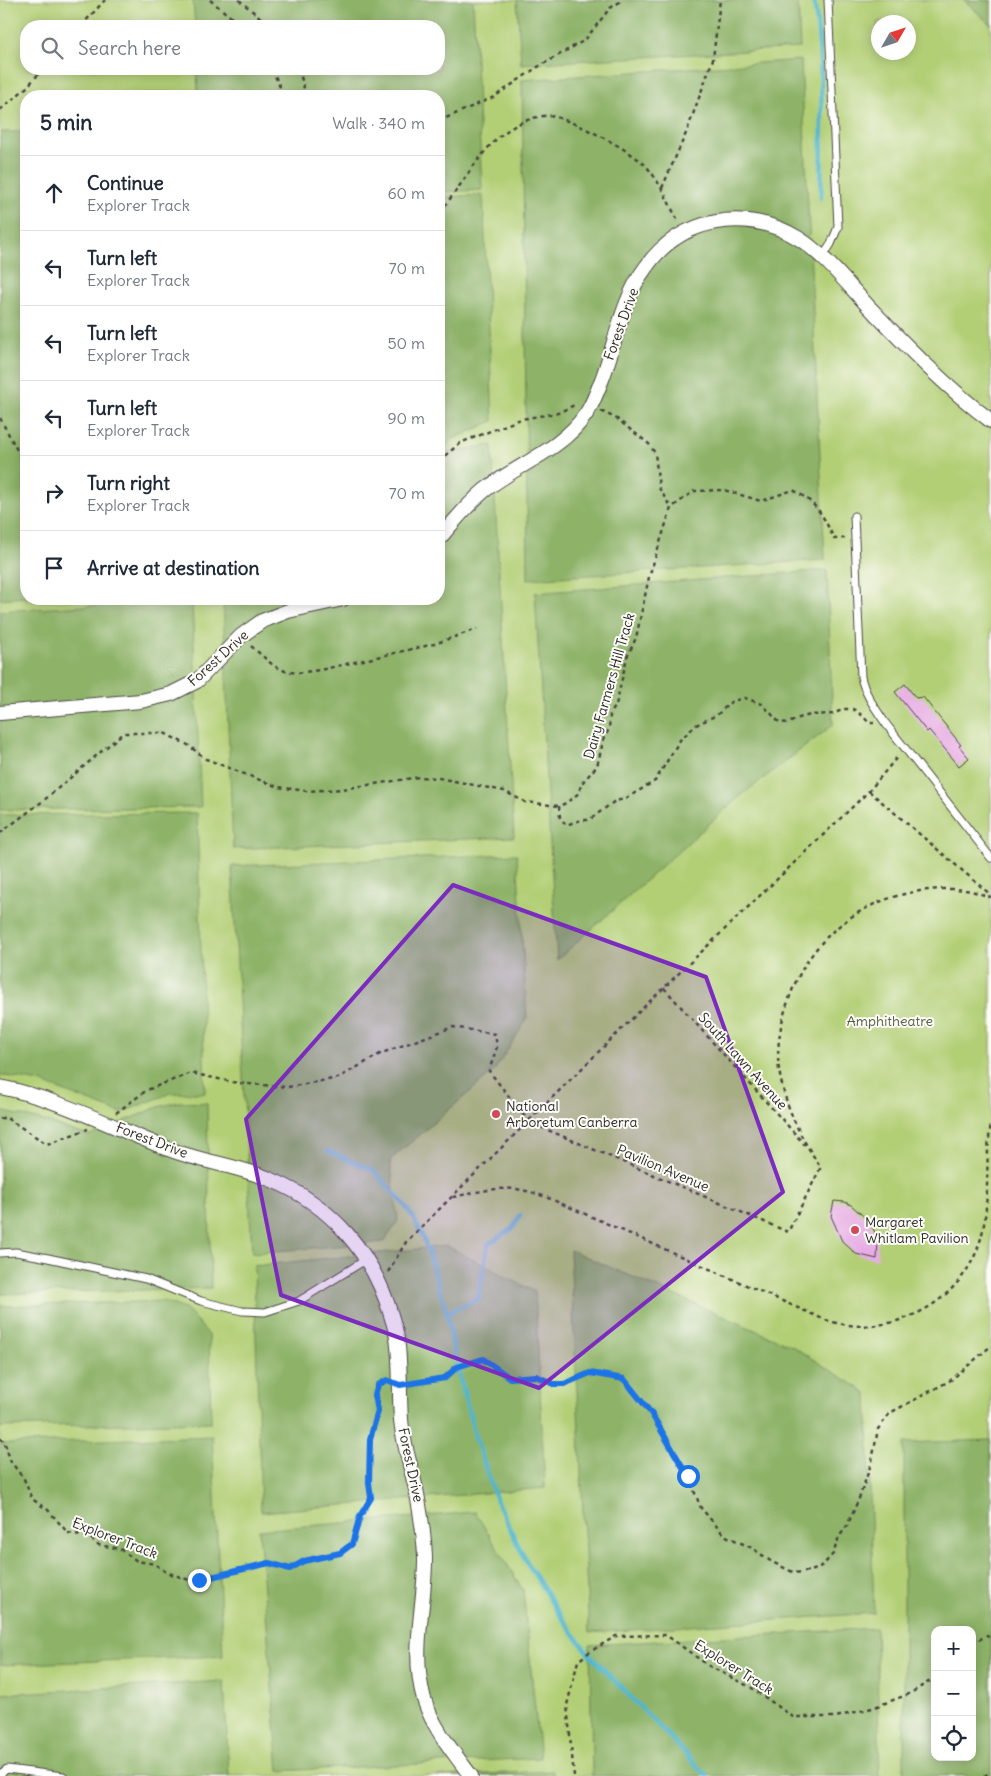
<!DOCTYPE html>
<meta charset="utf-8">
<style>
:root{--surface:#fff;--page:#f6f6f7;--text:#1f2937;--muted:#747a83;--line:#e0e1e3}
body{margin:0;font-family:Delius,sans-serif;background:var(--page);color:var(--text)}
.controls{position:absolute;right:15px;bottom:15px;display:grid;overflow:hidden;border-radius:10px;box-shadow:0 2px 12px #0003}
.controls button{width:45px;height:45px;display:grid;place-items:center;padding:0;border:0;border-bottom:1px solid var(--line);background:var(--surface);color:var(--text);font:25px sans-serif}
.compass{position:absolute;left:871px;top:15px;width:45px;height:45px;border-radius:50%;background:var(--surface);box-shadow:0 2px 12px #0003;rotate:51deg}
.stop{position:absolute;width:15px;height:15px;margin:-11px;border:4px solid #1a73e8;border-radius:50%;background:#fff}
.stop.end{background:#1a73e8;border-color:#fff;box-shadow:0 1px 5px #0008}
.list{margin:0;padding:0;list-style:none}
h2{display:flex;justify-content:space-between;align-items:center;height:65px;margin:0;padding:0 20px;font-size:21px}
h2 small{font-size:16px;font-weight:400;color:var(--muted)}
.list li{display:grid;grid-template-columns:32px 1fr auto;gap:15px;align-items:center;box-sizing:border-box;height:75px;padding:0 20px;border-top:1px solid var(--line)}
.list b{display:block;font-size:19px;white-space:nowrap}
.list p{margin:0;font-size:16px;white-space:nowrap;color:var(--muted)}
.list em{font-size:16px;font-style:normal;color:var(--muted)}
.icon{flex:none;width:28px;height:28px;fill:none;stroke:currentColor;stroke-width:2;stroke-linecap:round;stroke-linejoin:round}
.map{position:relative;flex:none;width:991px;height:1776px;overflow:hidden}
.search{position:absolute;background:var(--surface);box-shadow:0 2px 12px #0003;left:20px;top:20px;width:425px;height:55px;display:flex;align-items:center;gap:12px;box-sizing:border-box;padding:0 18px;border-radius:20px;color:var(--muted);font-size:19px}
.panel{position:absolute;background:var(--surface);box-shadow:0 2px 12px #0003;left:20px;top:90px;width:425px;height:515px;border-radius:20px}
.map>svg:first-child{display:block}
</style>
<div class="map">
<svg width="991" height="1776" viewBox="0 0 991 1776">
<rect width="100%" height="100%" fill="#fdfcf7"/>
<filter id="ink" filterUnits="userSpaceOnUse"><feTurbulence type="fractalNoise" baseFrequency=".02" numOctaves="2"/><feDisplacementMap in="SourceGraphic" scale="10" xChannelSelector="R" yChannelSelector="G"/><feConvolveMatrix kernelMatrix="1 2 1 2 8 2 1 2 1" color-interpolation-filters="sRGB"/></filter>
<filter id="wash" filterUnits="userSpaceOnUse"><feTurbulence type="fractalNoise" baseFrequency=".0096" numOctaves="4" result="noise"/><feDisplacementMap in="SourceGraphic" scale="20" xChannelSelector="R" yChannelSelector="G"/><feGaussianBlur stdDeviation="1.12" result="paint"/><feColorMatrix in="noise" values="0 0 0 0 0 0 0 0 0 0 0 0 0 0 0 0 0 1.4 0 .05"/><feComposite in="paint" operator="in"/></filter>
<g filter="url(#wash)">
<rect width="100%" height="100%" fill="#f4dec0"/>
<path fill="#b2cf76" stroke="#6e7d50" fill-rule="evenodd" d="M0 0H991V1776H0ZM878 22H908V52H878ZM26 26H439V69H26ZM26 96H439V599H26ZM935 1630H972V1757H935Z"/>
<g fill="#8db267" stroke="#5c6e49" fill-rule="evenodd">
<polygon points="193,0 473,0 482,190 439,192 439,96 198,96 197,69 439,69 439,26 195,26"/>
<polygon points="517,0 798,0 800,48 521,64"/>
<polygon points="964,0 991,0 991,25"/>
<polygon points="801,60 825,560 528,579 522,80"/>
<polygon points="0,132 26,132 26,597 0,599"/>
<polygon points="483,195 493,421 453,439 442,449 439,450 439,197"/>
<polygon points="492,445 514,837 233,849 223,599 439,599 439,454"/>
<polygon points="827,570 833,725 739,797 557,960 535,593"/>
<polygon points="192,600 201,807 0,810 0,611"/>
<polygon points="197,813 205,1093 171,1093 120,1113 40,1082 0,1075 0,815"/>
<polygon points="517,854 527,1019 494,1071 390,1160 398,1221 384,1242 252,1253 232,866"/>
<polygon points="178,1102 207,1103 211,1288 0,1294 0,1111 37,1119 89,1136 158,1107"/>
<polygon points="447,1246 535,1292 545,1488 261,1512 254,1266"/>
<polygon points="570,1250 792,1346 867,1393 874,1613 589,1633"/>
<polygon points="164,1301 187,1310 209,1335 211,1422 0,1427 0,1306"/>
<polygon points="212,1436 223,1656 0,1665 0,1444"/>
<path d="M991 1440V1776H904V1443ZM935 1630H972V1757H935Z"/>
<polygon points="475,1512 523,1590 540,1758 279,1771 259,1530"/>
<polygon points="876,1628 880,1776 592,1776 590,1645"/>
<polygon points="224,1681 229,1776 0,1776 0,1694"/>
<polygon points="553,1771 553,1776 438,1776"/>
</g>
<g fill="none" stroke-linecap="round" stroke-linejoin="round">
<g stroke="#50b6ce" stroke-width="4.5">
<path d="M814 0C824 65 822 132 821 198"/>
<polyline points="328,1151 374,1171 403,1203 413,1217 424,1239 447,1313 457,1367 476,1439 497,1502 524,1557 557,1611 588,1653 707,1776"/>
<polyline points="447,1313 478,1299 488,1244 513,1228 520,1215"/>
</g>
</g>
<g id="blocks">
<g fill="#e7ace4">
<polygon points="905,684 916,698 923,697 961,745 959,746 969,758 959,766 929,730 927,732 895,692"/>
<polygon points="834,1201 845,1202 851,1205 869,1221 878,1238 877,1259 856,1254 842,1241 831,1216"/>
</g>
</g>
</g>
<g filter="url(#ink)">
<use href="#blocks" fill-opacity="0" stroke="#494641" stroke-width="1"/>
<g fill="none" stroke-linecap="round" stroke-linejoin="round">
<defs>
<g id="service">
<polyline points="822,258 831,244 838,227 828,0"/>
<path d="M854 516 861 677C865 695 876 709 886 724L991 858"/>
<polyline points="0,1253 16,1252 48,1258 146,1279 201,1301 242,1311 265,1312 299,1301 367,1259"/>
<polyline points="0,1774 7,1769 63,1776"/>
</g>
<g id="minor">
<path d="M439 539C453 522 468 504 485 490 518 464 562 450 586 414 594 402 599 387 604 374 616 339 624 296 646 267 681 217 746 207 798 238 824 254 848 285 869 307 908 348 946 387 991 421"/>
<polyline points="0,713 141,701 171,694 197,681 241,636 262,621 288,611 343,599"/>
<path d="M0 1087C60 1099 114 1128 171 1150 203 1162 239 1166 272 1180 331 1205 373 1253 391 1315 393 1322 396 1330 397 1338 401 1365 399 1392 401 1419 403 1445 412 1469 417 1494 421 1515 424 1535 425 1556 426 1603 410 1652 424 1699 433 1728 453 1752 471 1776"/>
</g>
</defs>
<use href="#service" stroke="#494641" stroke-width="9"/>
<use href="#minor" stroke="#494641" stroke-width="16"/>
<g stroke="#494641" stroke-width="2.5" stroke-dasharray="4 4" stroke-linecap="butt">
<polyline points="210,0 242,26"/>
<polyline points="239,0 262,19 267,26"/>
<polyline points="81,26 105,0"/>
<polyline points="272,69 284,96"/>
<polyline points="299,69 306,96"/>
<polyline points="0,110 26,88 43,69"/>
<polyline points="439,121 494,97 536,68 585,40 610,8 623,0"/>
<polyline points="662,188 687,131 713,59 720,0"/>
<path d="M439 212C463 186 478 151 508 130 518 123 538 114 551 116 571 119 631 150 645 165 660 181 668 202 678 221"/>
<polyline points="601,411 617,419 649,444 655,453 659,488 671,508"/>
<polyline points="0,418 26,467"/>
<polyline points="439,461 460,443 521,419 558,413 576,404"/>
<polyline points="251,646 274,666 285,671 297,673 320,670 434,644 477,629"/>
<polyline points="869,791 991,895"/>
<polyline points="559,806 560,817 566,825 581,820 589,820 615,801 625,799 655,781 680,740 696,725 717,715 732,701 745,698 762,704 779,722 789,723 799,718 810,715 833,714 844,709 853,709 863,716 869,723 874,723"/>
<path d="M0 833 43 801 123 733H164L188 745 206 759 278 787 306 791 343 789 419 777 439 778 504 791 525 802 559 806 566 803 579 793 581 784 597 766 604 738 609 729 610 715 616 705 627 657 636 638 649 577 671 508 694 491 724 490 761 501 793 490C817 503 823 515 834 539L845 538"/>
<polyline points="664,988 805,1145"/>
<path d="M116 1113 147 1090 191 1073 237 1083 288 1087 338 1078 382 1053 453 1027 495 1034 497 1047 489 1071 529 1122 788 1232 821 1167C800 1138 785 1106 779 1070 776 1047 781 1020 789 999 809 940 858 900 920 891 934 889 951 888 965 890 974 891 983 895 991 897"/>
<polyline points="0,1119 5,1117 47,1144 88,1129"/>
<path d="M453 1197C478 1192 505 1184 530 1192 543 1195 555 1201 567 1206L823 1319C887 1342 963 1305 981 1238 991 1201 984 1162 991 1124"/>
<polyline points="388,1272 406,1242 647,1004 869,791 898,756"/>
<polyline points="412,1383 445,1377 457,1367 483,1359 510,1378 536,1376 554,1384 564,1384 590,1373 623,1379 651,1413 670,1444 688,1476 701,1508 724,1535 752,1548 772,1562 795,1573 814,1570 823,1565 833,1554 839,1537 847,1526 860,1496 872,1461 878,1429 890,1413 951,1380 991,1346"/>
<polyline points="0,1438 4,1441 11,1462 24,1479 32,1499 48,1510 68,1533 88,1536 99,1545 120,1549 137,1561 155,1564 166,1572 189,1580 199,1580 269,1563 290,1569 304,1561 340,1553 352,1543 360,1516 371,1498 369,1483 370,1439 378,1411 375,1395 378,1385 387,1381"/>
<polyline points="972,1644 987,1635 991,1637"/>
<polyline points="574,1776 567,1705 578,1661 588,1653 616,1636 666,1635 709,1666 752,1688 793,1717 836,1717 872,1708 909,1694 935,1678"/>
<polyline points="984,1776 991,1772"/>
</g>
<use href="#service" stroke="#fff" stroke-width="7"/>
<use href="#minor" stroke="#fff" stroke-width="14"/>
</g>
</g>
<g fill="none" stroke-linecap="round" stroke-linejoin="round" filter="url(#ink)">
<polyline stroke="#1a73e8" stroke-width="6" points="199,1580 269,1563 290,1569 304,1561 340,1553 352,1544 360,1516 371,1498 369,1483 370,1439 378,1411 375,1395 378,1385 387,1380 400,1385 445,1378 457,1367 483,1359 510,1378 536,1376 554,1384 564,1384 590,1373 624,1379 651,1413 688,1476"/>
</g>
<path fill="#7b2cbf" fill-opacity="0.2" stroke="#7b2cbf" stroke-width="4" stroke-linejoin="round" d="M453 885 706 977 783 1192 539 1388 281 1295 246 1119Z"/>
<g fill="#d1495b" stroke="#fdfcf7" stroke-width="2">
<circle cx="496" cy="1114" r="5"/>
<circle cx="855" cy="1230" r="5"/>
</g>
<g text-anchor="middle" stroke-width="4" stroke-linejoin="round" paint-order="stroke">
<g font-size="14" fill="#2b2b2b" stroke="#fdfcf7">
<text transform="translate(621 324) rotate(-70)" y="5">Forest Drive</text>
<text transform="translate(218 658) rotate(-42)" y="5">Forest Drive</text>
<text transform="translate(609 686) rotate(-74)" y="5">Dairy Farmers Hill Track</text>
<text transform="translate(743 1061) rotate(48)" y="5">South Lawn Avenue</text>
<text transform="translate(152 1140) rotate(21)" y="5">Forest Drive</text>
<text transform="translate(663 1168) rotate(23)" y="5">Pavilion Avenue</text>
<text transform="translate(411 1465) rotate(78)" y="5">Forest Drive</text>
<text transform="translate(115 1538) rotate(21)" y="5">Explorer Track</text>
<text transform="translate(734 1667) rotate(32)" y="5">Explorer Track</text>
</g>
<g font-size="14" fill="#545c42" stroke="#fdfcf7">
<text x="890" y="1026">Amphitheatre</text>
</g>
<g font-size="14" fill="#2b2b2b" stroke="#fdfcf7" text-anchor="start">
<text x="506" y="1111">National<tspan x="506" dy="16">Arboretum Canberra</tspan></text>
<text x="865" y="1227">Margaret<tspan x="865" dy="16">Whitlam Pavilion</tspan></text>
</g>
</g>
</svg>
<div class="controls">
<button>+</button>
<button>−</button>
<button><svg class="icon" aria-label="locate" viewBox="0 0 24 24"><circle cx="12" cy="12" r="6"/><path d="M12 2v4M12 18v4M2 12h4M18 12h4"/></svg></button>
</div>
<svg class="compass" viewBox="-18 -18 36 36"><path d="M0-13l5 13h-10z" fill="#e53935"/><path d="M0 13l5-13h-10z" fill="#747a83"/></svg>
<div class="stop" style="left:688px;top:1476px"></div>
<div class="stop end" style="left:199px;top:1580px"></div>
<div class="search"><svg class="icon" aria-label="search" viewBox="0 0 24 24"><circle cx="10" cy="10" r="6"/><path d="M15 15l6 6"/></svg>Search here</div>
<section class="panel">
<h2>5 min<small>Walk · 340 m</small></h2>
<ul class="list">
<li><svg class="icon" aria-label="ahead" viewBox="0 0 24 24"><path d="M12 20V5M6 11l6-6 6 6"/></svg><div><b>Continue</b><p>Explorer Track</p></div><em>60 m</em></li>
<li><svg class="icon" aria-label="left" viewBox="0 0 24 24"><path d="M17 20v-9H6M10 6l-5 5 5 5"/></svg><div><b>Turn left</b><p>Explorer Track</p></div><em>70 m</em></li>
<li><svg class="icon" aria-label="left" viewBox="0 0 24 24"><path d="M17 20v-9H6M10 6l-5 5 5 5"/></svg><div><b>Turn left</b><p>Explorer Track</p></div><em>50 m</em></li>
<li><svg class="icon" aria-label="left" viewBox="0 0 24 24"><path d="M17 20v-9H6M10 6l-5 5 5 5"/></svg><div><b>Turn left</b><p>Explorer Track</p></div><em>90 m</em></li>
<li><svg class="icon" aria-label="right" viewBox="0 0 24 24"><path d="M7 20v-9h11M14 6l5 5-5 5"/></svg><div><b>Turn right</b><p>Explorer Track</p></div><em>70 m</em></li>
<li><svg class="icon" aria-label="arrive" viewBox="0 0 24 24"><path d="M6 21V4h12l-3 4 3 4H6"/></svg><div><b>Arrive at destination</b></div></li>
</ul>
</section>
</div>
